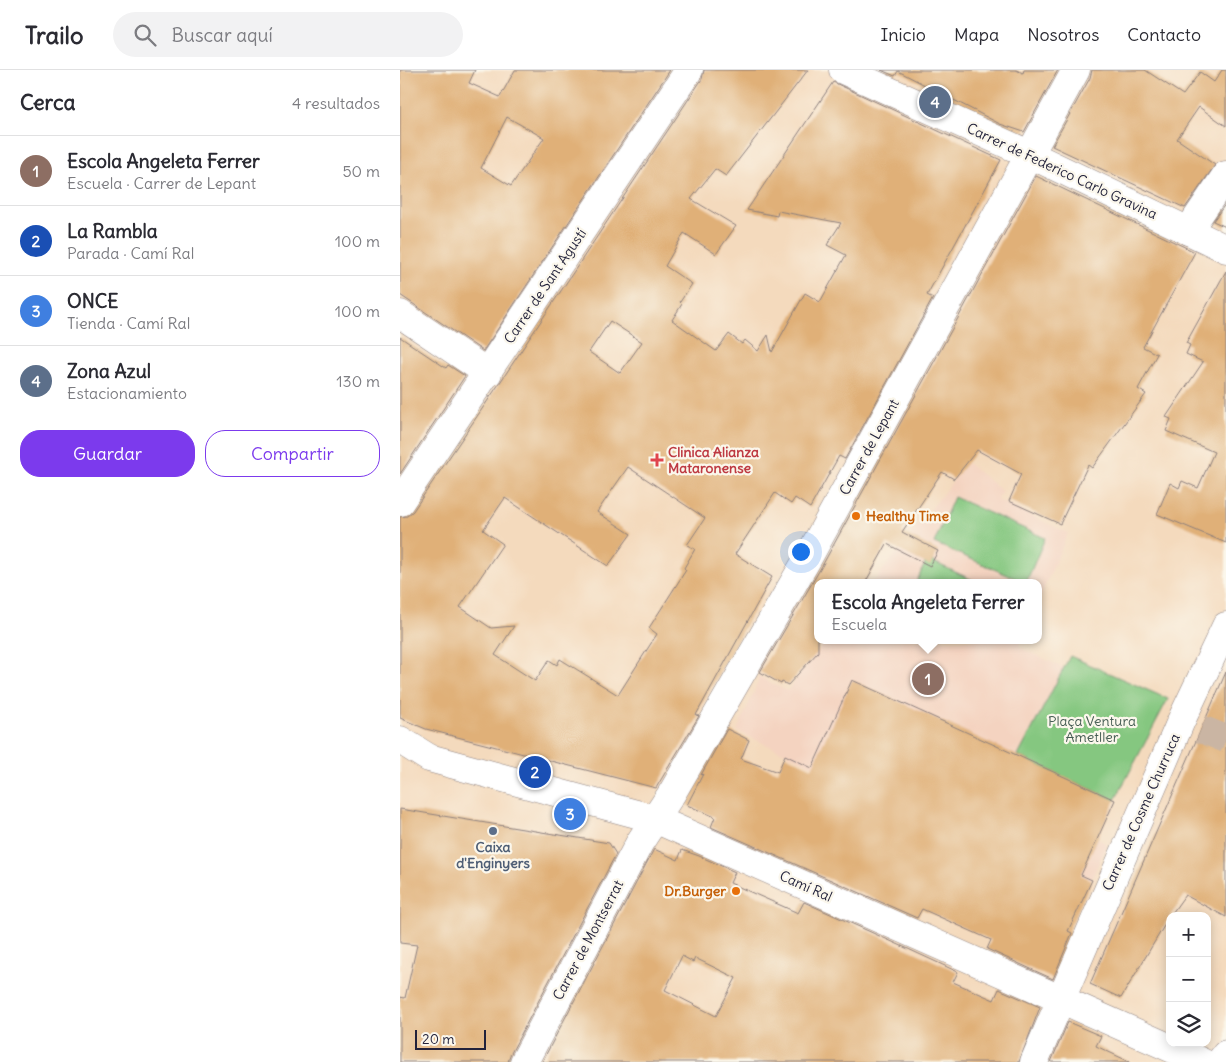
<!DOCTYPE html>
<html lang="es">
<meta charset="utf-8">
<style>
:root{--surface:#fff;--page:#f2f2f3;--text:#2b2b33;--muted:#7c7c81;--line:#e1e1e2;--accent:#7c3aed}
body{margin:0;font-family:Delius,sans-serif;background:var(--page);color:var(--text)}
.controls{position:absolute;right:15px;bottom:15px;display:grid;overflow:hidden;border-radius:10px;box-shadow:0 2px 12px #0003}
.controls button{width:45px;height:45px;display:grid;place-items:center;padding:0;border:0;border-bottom:1px solid var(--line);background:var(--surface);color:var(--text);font:25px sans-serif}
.scale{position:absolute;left:15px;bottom:12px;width:71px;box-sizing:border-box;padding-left:5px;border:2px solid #22223b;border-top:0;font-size:14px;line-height:18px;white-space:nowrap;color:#22223b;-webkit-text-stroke:4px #fbf7ec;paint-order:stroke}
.you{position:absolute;left:400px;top:481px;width:18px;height:18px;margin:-12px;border:4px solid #fff;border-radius:50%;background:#1a73e8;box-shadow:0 0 0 8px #1a73e833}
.badge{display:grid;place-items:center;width:32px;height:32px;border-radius:50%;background:var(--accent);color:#fff;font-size:16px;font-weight:700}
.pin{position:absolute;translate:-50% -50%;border:2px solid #fff;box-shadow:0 1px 5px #0006}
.popup{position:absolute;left:414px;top:509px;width:228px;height:65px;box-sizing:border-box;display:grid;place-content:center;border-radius:10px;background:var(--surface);filter:drop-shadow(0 1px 4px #0005);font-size:16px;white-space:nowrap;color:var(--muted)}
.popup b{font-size:19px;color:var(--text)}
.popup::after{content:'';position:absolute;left:50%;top:100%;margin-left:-10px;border:10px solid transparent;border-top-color:var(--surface)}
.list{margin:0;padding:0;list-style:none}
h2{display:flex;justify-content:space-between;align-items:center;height:65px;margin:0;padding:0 20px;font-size:21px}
h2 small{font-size:16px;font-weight:400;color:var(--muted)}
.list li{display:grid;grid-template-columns:32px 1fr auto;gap:15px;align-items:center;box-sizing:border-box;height:70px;padding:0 20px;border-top:1px solid var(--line)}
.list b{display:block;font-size:19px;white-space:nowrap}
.list p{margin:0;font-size:16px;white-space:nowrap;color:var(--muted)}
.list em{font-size:16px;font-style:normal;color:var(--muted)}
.actions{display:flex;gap:10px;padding:15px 20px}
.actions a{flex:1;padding:11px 0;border:1px solid var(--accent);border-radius:20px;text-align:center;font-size:18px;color:var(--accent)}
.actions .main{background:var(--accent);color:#fff}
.icon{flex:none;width:28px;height:28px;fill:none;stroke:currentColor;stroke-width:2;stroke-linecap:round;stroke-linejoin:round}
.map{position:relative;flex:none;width:826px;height:992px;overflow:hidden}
header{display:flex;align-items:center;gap:30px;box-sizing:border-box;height:70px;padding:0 25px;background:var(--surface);border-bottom:1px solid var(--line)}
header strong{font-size:24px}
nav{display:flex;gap:28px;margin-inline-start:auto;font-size:18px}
.search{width:350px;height:45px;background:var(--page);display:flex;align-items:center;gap:12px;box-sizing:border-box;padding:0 18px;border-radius:28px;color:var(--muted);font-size:19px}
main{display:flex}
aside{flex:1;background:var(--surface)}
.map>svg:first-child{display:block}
</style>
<header>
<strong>Trailo</strong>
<div class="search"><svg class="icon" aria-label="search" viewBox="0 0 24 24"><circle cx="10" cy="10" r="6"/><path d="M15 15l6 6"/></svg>Buscar aquí</div>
<nav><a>Inicio</a><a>Mapa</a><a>Nosotros</a><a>Contacto</a></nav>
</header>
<main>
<aside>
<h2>Cerca<small>4 resultados</small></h2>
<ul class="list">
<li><span class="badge" style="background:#8d6e63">1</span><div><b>Escola Angeleta Ferrer</b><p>Escuela · Carrer de Lepant</p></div><em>50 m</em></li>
<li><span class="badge" style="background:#1a4fb4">2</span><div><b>La Rambla</b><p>Parada · Camí Ral</p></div><em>100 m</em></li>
<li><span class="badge" style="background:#3f7fe0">3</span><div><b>ONCE</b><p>Tienda · Camí Ral</p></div><em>100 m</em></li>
<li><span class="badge" style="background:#5c6f8a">4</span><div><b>Zona Azul</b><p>Estacionamiento</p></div><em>130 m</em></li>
</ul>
<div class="actions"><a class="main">Guardar</a><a>Compartir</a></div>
</aside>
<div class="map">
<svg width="826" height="992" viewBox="0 0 826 992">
<rect width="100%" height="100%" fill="#fbf7ec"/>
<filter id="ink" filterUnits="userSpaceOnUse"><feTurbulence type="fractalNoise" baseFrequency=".02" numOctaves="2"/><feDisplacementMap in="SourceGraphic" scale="10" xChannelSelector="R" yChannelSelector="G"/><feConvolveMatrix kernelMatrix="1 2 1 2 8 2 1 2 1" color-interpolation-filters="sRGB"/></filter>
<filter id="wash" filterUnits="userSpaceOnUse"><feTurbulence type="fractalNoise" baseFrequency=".0096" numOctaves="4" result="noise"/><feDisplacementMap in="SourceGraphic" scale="20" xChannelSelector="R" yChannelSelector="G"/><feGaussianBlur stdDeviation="1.12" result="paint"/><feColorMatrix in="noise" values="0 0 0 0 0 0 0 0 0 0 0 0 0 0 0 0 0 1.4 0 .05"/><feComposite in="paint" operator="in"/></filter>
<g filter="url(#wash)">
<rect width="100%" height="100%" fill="#f4dabd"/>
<g fill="#f4d3c0">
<polygon points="567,393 602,421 597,430 668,463 638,532 638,513 473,513"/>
<polygon points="427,570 621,570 619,577 664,598 618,685 715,730 698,768 707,775 686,821 337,661 358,612 358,606 387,621"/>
</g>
<g fill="#85c780" stroke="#54745e">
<polygon points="554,427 645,468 626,513 534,473"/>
<polygon points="527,489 579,513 516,513"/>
<polygon points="670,586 768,629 715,730 618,686"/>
</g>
<g id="blocks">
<g fill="#e0b078" fill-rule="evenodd">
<path d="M0 0H75L69 13 100 27 115 0H270L83 281 0 225ZM107 47 144 68 111 116 81 98Z"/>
<path d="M304 0H408L326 106 315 99 291 129 336 156 316 184 284 163 265 196 292 214 280 232 282 234 272 250 316 281 329 264 342 274 345 270 358 281 368 265 372 282 405 223 420 232 446 185 427 175 441 153 378 141 377 146 347 140 433 12 601 90 527 225 533 228 445 389 439 386 410 438 395 428 391 434 375 423 335 484 372 507 296 645 299 646 256 718 26 659 0 648V447L7 446 13 441 101 311 302 9ZM210 251 242 272 220 303 189 282ZM228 397 305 448 287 475 295 479 284 498 286 500 249 558 257 564 218 625 160 589 157 595 149 590 135 611 95 585 114 556 91 558 60 537 103 474 83 460 105 428 208 496 231 464 197 442Z"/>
<polygon points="481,0 616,0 623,3 624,0 658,0 624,62 600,54 498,1 495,6"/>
<polygon points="692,0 745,0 783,25 800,2 814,12 822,0 826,0 826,56 799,37 777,69 815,95 785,138 652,76 690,8"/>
<polygon points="636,106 795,182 743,277 757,284 738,319 746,324 692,398 688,395 660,454 609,431 621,404 577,380 554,409 542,402 502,462 538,481 530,496 487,474 465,513 418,513 418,582 388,615 382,612 381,614 360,602 422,496"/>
<polygon points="826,133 826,157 813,151"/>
<polygon points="826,201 826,473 757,444 770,413 779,418 782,411 798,418 814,382 766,361 771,349 766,347 803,292 786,284 790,275 786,273"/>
<polygon points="0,267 46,298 48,295 65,306 0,404"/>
<polygon points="826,602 826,847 785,825 770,846 721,928 690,914"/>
<polygon points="452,610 715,730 681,805 692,810 668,861 672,863 653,909 587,879 591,870 522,839 517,848 311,757 315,747 287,735 303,704 301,705 327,659 349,670 341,689 378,702 385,685 412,698"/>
<polygon points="0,739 209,773 216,784 110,985 108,992 0,992 0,927 5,928 17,875 0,873"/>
<path d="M254 779 278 790 282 780 299 786 335 802 330 813 398 843 404 832 506 878 558 902 553 912 594 930 599 919 640 937 619 992H142ZM282 886 293 892 295 888 336 908 316 946 265 920Z"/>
<polygon points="668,952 701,966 696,976 730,992 651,992"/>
</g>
</g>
</g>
<g filter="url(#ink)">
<use href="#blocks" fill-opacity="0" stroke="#8b7e7c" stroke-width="1"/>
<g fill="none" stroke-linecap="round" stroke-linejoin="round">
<polyline stroke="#cab5a3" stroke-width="28" stroke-dasharray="28 14" stroke-linecap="butt" points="801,659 826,669"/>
<defs>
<g id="minor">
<polyline points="443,0 631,85 826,179"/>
<polyline points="788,161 826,105"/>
<polyline points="0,244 88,303"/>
<polyline points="0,432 289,0"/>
<polyline points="0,670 29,688 255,749 802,992"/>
<polyline points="124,992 240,772 272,723 408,488 676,0"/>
<polyline points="634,992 781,651 826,556"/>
<polyline points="820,992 826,984"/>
</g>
</defs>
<use href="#minor" stroke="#8b7e7c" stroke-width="29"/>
<use href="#minor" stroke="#fff" stroke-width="28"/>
</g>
</g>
<path fill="#e0444e" stroke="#fbf7ec" stroke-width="2" d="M254.5 382.5h5v5h5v5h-5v5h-5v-5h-5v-5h5z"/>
<g fill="#e8710a" stroke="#fbf7ec" stroke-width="2">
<circle cx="456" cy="446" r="5"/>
<circle cx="336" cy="821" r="5"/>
</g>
<circle fill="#5c6f8a" stroke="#fbf7ec" stroke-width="2" cx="93" cy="761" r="5"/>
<g text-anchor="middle" stroke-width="4.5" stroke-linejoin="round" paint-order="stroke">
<g font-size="14" fill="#22223b" stroke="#fbf7ec">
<text transform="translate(662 101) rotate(25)" y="5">Carrer de Federico Carlo Gravina</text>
<text transform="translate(145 216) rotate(-56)" y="5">Carrer de Sant Agustí</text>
<text transform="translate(469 377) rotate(-61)" y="5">Carrer de Lepant</text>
<text transform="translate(741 742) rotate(-66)" y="5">Carrer de Cosme Churruca</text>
<text transform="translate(406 816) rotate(24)" y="5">Camí Ral</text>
<text transform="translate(188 870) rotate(-62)" y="5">Carrer de Montserrat</text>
</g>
<g font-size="14" font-weight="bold" fill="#be3a42" stroke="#fbf7ec" text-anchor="start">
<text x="268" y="387">Clinica Alianza<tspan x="268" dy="16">Mataronense</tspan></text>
</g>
<g font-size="14" font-weight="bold" fill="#c56008" stroke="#fbf7ec" text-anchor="start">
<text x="466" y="451">Healthy Time</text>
<text x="326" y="826" text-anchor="end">Dr.Burger</text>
</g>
<g font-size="14" fill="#455c53" stroke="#fbf7ec">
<text x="692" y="656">Plaça Ventura<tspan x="692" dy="16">Ametller</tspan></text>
</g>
<g font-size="14" font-weight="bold" fill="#4e5e75" stroke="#fbf7ec">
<text x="93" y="782">Caixa<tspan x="93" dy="16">d'Enginyers</tspan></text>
</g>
</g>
</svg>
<div class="controls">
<button>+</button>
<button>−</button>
<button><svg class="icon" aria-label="layers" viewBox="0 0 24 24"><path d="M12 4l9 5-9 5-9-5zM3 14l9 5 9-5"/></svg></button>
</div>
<div class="scale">20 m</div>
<div class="you"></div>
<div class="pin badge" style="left:528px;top:609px;background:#8d6e63">1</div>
<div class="popup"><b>Escola Angeleta Ferrer</b>Escuela</div>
<div class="pin badge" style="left:135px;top:702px;background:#1a4fb4">2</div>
<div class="pin badge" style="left:170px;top:744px;background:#3f7fe0">3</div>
<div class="pin badge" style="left:535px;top:32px;background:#5c6f8a">4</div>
</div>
</main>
